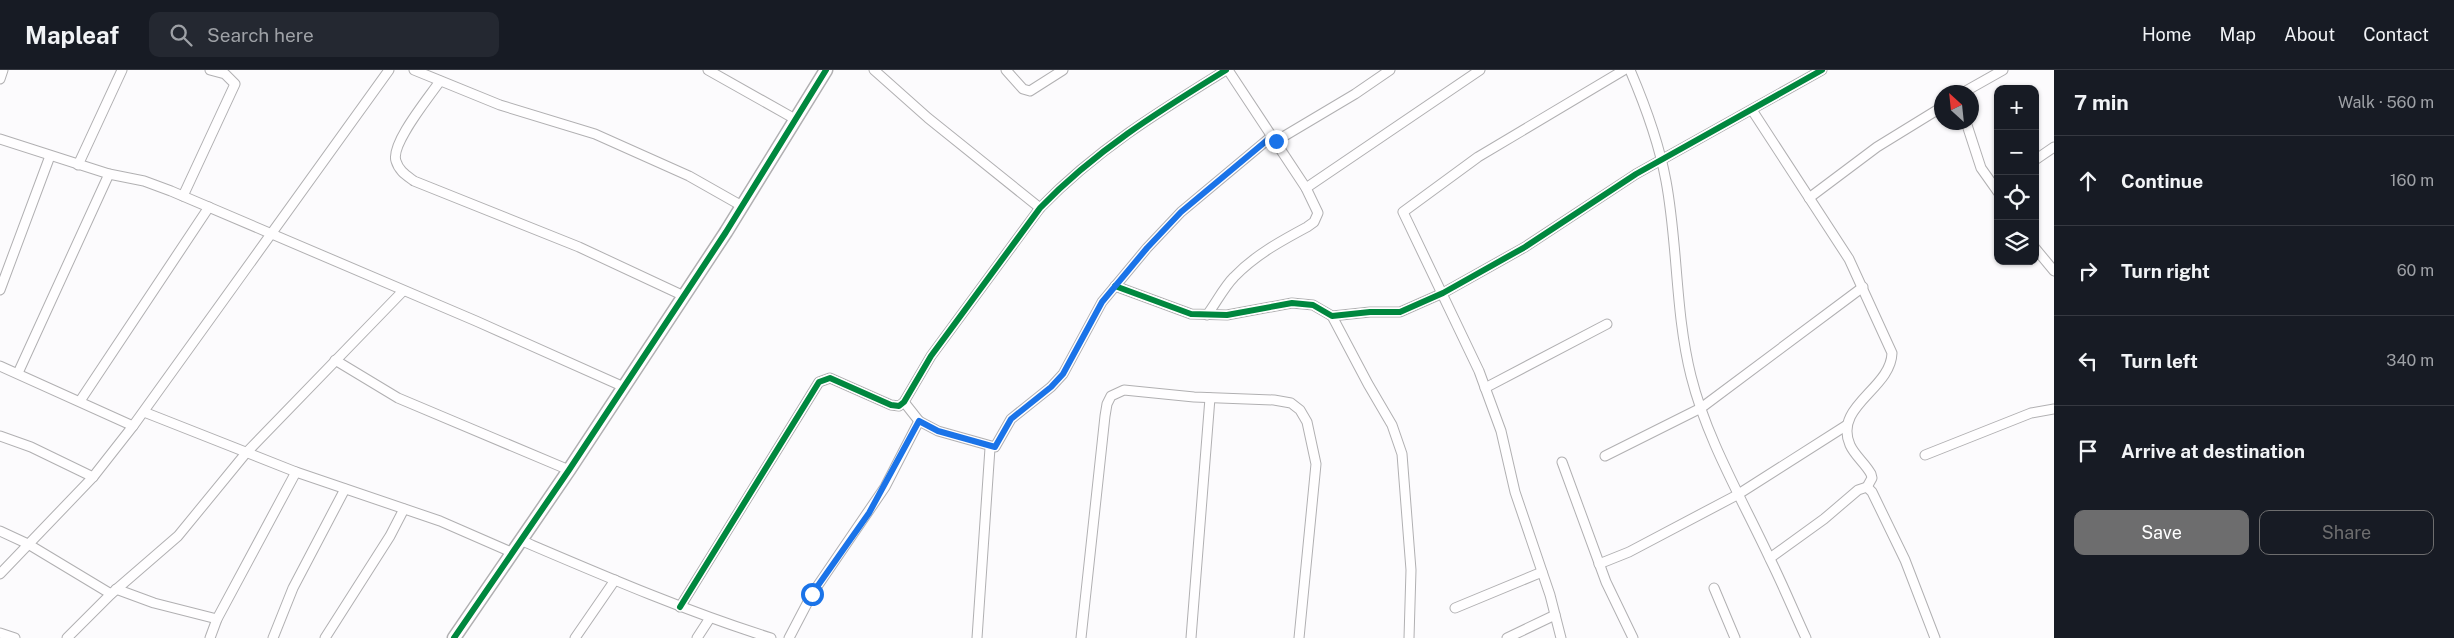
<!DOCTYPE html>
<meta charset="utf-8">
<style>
:root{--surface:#171b24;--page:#242831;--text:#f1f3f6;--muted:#9ea1a6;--line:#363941;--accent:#6d6d6e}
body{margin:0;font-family:"Public Sans",sans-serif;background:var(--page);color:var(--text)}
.controls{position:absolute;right:15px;top:15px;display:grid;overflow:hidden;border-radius:10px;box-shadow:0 1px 4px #0004}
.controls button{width:45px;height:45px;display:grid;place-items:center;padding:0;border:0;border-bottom:1px solid var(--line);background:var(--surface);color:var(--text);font:25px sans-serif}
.compass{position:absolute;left:1934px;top:15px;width:45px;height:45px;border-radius:50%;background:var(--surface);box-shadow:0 1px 4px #0004;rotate:333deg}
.stop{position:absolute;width:15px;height:15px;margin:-11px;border:4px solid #1a73e8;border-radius:50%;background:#fff}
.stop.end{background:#1a73e8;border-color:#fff;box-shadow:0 1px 5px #0008}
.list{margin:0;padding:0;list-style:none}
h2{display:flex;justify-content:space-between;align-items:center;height:65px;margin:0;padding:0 20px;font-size:21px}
h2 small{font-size:16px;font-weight:400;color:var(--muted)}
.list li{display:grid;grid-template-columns:32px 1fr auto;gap:15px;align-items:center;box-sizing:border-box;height:90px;padding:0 20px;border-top:1px solid var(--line)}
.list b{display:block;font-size:19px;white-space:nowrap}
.list em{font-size:16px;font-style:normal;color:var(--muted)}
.actions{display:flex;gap:10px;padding:15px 20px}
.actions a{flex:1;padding:11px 0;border:1px solid var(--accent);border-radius:10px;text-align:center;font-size:18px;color:var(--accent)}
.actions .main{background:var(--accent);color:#fff}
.icon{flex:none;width:28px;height:28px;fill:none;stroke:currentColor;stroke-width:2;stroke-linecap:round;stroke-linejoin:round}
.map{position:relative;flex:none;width:2054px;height:568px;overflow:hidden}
header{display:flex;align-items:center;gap:30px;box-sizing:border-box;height:70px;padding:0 25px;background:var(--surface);border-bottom:1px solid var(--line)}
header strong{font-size:24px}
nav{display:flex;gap:28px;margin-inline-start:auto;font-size:18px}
.search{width:350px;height:45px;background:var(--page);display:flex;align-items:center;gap:12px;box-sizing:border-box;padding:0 18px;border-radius:10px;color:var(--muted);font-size:19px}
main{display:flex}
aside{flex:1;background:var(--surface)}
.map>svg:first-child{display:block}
</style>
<header>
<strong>Mapleaf</strong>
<div class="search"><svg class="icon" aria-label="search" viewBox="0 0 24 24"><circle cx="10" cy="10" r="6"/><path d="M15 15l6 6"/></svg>Search here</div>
<nav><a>Home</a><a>Map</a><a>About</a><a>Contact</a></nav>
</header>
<main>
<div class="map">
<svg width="2054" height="568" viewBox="0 0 2054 568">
<rect width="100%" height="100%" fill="#fcfbfd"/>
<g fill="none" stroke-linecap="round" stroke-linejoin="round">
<defs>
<g id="street">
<polyline points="414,0 500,35 595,64 689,106 742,136"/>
<polyline points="708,0 795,49"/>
<polyline points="874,0 928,48 1040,138"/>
<polyline points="1006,0 1023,19 1030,21 1063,0"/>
<path d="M1630 0C1645 35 1659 73 1666 111 1678 175 1675 242 1691 306 1707 370 1742 429 1770 489 1783 515 1794 542 1806 568"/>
<polyline points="0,9 3,0"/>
<path d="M440 11C430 26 390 74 396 91 399 101 406 105 414 111L579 177 684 226"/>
<polyline points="1964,22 2003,0"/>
<path d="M1752 40 1849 189 1892 283C1891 319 1833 336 1850 375 1855 386 1865 393 1871 404L1872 408 1867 417"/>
<polyline points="1966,52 1981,98 1998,122"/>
<polyline points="0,69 109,104 144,111 171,121 476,251 624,317"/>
<polyline points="1276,71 1355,24 1390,0"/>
<polyline points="2035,90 2054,77"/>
<polyline points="78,95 122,0"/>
<polyline points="1306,118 1480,0"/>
<polyline points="183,126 235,14 225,4 210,0"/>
<polyline points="1809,128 1877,77 1942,37"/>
<polyline points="2035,178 2054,201"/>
<polyline points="1115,216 1191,244 1227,245 1292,233 1313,235 1332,246 1370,242 1400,242 1443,223 1525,177 1636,104 1822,0"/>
<polyline points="0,220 50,86"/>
<path d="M1207 245C1216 233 1224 217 1234 207 1255 185 1281 171 1307 157L1314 152 1318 143 1306 118 1228 0"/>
<polyline points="1332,246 1368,314 1392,355 1402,384 1411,500 1409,568"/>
<polyline points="335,290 398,328 569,400"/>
<polyline points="0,296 133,356"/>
<polyline points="18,303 109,104"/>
<polyline points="1485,318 1607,254"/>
<polyline points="80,331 209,137"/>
<polyline points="904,332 919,351 938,361 995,377 1011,349 1051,317 1063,304 1102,232 1147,178 1181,142 1272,66"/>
<polyline points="144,342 296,402 440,451 511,482"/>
<polyline points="0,366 31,377 93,407"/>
<polyline points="1925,385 2031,343 2054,339"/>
<polyline points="1605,386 1701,338 1863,217"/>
<polyline points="1562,392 1606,512 1633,568"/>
<polyline points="0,461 28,474 111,524"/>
<path d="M520 470C602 505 685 541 771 568"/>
<polyline points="1770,488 1824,449 1858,420 1867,417 1872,422 1905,490 1935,568"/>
<polyline points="1599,494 1629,482 1737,425 1847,355"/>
<polyline points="0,504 93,407 133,356 389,0"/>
<polyline points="1714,518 1735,568"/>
<polyline points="116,519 154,533 217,549"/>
<path d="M680 537 819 312 830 308 891 335 899 336 904 332 931 286 1040 138C1096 80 1158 42 1226 0"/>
<polyline points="1455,538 1542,502"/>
<polyline points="0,563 15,568"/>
<polyline points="67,568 111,524 178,466 246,383 403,221"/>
<polyline points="210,568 217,549 296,402"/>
<polyline points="273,568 293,518 345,419"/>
<polyline points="325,568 390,466 404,439"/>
<polyline points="575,568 615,510"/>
<polyline points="697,568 710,548"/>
<polyline points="789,568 812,524 885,417 919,351"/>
<polyline points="977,568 990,378"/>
<polyline points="1081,568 1105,346 1107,334 1111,326 1124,320 1194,327 1274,330 1291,333 1300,340 1307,352 1316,394 1299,568"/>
<polyline points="1191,568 1210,328"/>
<polyline points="1507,568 1555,545"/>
<polyline points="1561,568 1550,525 1515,422 1501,361 1479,301 1403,142 1478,87 1624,0"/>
</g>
<polyline id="secondary" points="454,568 569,400 726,162 826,0"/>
</defs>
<use href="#street" stroke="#b1b0b2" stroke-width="11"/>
<use href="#secondary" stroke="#b1b0b2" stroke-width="15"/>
<use href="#street" stroke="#fffeff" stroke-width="9"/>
<use href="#secondary" stroke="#fffeff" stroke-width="12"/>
<defs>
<g id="cycleway">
<polyline points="1115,216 1191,244 1227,245 1292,233 1313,235 1332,246 1370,242 1400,242 1443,223 1525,177 1636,104 1822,0"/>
<path d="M680 537 819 312 830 308 891 335 899 336 904 332 931 286 1040 138C1096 80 1158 42 1226 0"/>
<polyline points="454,568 569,400 726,162 826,0"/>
</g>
</defs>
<use href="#cycleway" stroke="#fff" stroke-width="9"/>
<use href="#cycleway" stroke="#00873e" stroke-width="6"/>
</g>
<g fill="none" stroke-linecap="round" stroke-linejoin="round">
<polyline stroke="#1a73e8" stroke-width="6" points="812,524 869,443 919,351 938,361 995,377 1011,349 1051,317 1063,304 1102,232 1147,178 1181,142 1272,66 1276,71"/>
</g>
</svg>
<div class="controls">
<button>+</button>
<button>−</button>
<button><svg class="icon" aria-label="locate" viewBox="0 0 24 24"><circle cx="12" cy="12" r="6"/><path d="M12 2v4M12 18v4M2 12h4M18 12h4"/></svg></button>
<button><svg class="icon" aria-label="layers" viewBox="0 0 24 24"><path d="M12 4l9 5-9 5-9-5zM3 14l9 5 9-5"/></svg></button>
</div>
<svg class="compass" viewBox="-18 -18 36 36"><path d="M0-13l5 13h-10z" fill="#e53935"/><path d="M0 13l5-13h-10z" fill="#9ea1a6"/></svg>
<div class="stop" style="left:812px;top:524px"></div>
<div class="stop end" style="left:1276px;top:71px"></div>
</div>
<aside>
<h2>7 min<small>Walk · 560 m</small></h2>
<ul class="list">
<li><svg class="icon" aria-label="ahead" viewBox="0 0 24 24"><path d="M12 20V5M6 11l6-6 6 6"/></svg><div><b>Continue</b></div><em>160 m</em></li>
<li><svg class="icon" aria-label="right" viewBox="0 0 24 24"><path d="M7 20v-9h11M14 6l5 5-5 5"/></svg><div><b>Turn right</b></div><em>60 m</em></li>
<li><svg class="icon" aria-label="left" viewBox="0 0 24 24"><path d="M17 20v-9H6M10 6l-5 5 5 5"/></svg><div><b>Turn left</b></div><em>340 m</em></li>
<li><svg class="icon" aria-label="arrive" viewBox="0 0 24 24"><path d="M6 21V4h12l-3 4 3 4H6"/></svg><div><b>Arrive at destination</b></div></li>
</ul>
<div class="actions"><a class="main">Save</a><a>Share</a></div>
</aside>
</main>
